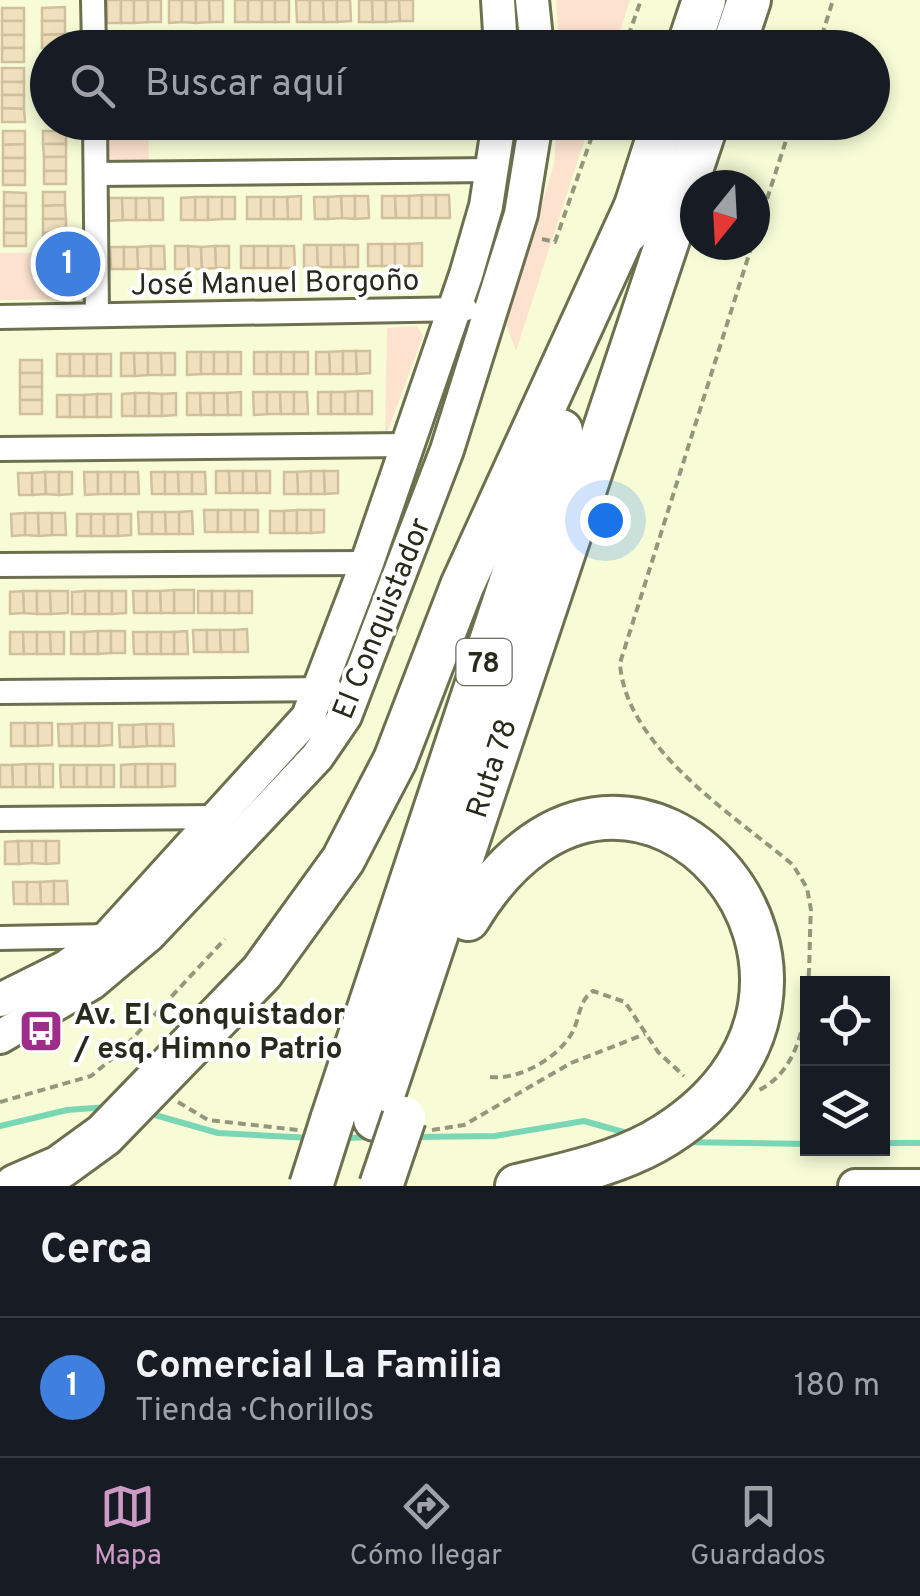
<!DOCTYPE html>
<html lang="es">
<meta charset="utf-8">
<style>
:root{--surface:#171b24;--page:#20242c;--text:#f1f3f6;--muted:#9ea1a6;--line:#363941;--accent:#cc9ac5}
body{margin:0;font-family:Overpass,sans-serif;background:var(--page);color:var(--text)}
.controls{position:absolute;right:30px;bottom:30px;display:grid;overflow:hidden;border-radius:0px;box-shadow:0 5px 15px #0003}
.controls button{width:90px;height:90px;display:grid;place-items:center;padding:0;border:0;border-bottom:2px solid var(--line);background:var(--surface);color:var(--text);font:50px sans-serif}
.compass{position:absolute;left:680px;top:170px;width:90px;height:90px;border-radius:50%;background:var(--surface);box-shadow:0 5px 15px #0003;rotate:198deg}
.you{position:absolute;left:605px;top:520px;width:35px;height:35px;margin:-25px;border:8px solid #fff;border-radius:50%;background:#1a73e8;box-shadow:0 0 0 15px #1a73e833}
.badge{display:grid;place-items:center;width:65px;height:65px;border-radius:50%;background:var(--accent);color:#fff;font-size:32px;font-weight:700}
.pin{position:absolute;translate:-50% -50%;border:5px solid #fff;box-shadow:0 2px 10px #0006}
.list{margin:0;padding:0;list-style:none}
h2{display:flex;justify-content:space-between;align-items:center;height:130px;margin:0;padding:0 40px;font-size:42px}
h2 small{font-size:32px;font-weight:400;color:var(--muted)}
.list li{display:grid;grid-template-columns:65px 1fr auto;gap:30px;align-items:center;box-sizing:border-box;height:140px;padding:0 40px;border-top:2px solid var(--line)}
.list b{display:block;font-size:38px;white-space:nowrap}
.list p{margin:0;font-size:32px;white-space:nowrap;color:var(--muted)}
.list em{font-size:32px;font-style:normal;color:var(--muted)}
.icon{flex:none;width:55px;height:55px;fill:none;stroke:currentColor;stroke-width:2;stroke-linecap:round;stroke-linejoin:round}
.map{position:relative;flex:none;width:920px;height:1186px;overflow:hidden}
.search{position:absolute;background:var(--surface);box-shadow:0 5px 15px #0003;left:30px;right:30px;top:30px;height:110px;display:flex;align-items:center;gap:25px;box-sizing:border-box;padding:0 35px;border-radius:55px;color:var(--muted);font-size:38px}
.sheet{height:270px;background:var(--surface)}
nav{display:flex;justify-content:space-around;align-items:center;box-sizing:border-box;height:140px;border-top:2px solid var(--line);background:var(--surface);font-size:28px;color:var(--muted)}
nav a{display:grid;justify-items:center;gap:5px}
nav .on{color:var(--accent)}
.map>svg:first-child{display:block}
</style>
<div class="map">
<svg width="920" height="1186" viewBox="0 0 920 1186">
<rect width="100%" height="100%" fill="#f7fcd7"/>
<g fill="#fce2cf">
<polygon points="556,0 630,0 615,47 559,47"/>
<polygon points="103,123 148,123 149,164 104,165"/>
<polygon points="557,123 590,123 516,351 506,324 554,164"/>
<polygon points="88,252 88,299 0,300 0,253"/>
<polygon points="417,326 423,336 385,438 387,328"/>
</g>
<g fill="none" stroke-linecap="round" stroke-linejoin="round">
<g stroke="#79d7b6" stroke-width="6">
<polyline points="148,1113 218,1133 312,1138"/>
<polyline points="0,1126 67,1110 107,1107"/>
<polyline points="415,1137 495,1136 584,1121 634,1135"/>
<polyline points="345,1138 372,1137"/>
<polyline points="679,1142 808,1144"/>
<polyline points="882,1143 920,1143"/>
</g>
</g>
<g fill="#f0e0bd" stroke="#d0c09e" stroke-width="2.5">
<rect x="107" y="0" width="14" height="23"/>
<rect x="121" y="0" width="13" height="23"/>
<polygon points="134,0 148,0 148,22 134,23"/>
<rect x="148" y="0" width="13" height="22"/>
<polygon points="169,0 182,0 182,22 169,23"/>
<polygon points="182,0 196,0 196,23 182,22"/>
<polygon points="196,0 209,0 210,22 196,23"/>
<polygon points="209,0 223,0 223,22 210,22"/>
<rect x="235" y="0" width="13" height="22"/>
<rect x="248" y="0" width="14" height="22"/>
<rect x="262" y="0" width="13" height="22"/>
<rect x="275" y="0" width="14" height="22"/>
<polygon points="296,0 310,0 310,22 297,22"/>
<polygon points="310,0 323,0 324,22 310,22"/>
<polygon points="323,0 337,0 337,22 324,22"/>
<polygon points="337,0 350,0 351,21 337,22"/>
<polygon points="359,0 372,0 373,22 359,22"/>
<polygon points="372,0 386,0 386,22 373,22"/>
<polygon points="386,0 399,0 400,21 386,22"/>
<polygon points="399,0 413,0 413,21 400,21"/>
<polygon points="65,7 65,21 42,21 42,8"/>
<rect x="2" y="8" width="22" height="13"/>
<rect x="2" y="21" width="22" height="14"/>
<polygon points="42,21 65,21 65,34 42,35"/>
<polygon points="65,34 65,48 42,48 42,35"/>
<rect x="2" y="35" width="22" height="13"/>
<rect x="2" y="48" width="22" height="14"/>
<rect x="2" y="68" width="22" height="14"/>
<rect x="2" y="82" width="22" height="13"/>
<polygon points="2,95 24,95 24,109 2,108"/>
<polygon points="2,108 24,109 25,122 2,122"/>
<polygon points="3,131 25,131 25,144 3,145"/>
<rect x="43" y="131" width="23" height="13"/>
<polygon points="25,144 25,158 3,158 3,145"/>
<polygon points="43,144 66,144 66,157 44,157"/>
<rect x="44" y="157" width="22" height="14"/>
<rect x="3" y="158" width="22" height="13"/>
<rect x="3" y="171" width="22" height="14"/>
<rect x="44" y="171" width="22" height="13"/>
<polygon points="4,192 26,193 26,206 4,206"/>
<polygon points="43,192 65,192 65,205 43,206"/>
<polygon points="422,195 422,218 409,218 409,196"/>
<rect x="422" y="195" width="14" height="23"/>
<polygon points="436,195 449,195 450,218 436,218"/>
<polygon points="301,196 301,219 288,219 287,197"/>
<polygon points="341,196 355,196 355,219 342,218"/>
<polygon points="341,196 342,218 328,219 328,197"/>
<polygon points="355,196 368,196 369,218 355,219"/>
<polygon points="382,196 395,196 396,218 382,218"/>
<polygon points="395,196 409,196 409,218 396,218"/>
<rect x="195" y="197" width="13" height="23"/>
<polygon points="195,197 195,220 181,220 181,198"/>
<polygon points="208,197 222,197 222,219 208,220"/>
<rect x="222" y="197" width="13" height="22"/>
<rect x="247" y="197" width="14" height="22"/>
<rect x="261" y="197" width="13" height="22"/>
<polygon points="274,197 287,197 288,219 274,219"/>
<polygon points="314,197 328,197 328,219 315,219"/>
<polygon points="109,198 122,198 123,220 109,221"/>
<polygon points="122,198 136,198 136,220 123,220"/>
<polygon points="136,198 149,198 150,220 136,220"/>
<polygon points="149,198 163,198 163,220 150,220"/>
<polygon points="65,205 66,219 43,219 43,206"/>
<rect x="4" y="206" width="22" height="13"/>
<rect x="4" y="219" width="22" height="14"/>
<rect x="43" y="219" width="23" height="14"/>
<rect x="4" y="233" width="22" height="13"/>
<rect x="43" y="233" width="23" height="13"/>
<polygon points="422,243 422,266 409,266 409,244"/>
<rect x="368" y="244" width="14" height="22"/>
<rect x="382" y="244" width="13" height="22"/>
<rect x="395" y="244" width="14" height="22"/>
<polygon points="304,245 317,245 318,267 304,267"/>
<polygon points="317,245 331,245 331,267 318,267"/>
<polygon points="331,245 344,245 345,267 331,267"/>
<polygon points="344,245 358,245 358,267 345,267"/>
<polygon points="151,246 151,269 138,269 137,247"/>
<polygon points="151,246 164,246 165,269 151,269"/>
<polygon points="175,246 188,246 189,269 175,269"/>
<polygon points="188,246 201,247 202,269 189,269"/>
<polygon points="215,246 229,246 229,268 216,268"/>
<polygon points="215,246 216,268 202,269 201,247"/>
<rect x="241" y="246" width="13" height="22"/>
<rect x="254" y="246" width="14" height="22"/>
<rect x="268" y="246" width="13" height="22"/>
<polygon points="281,246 294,246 295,268 281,268"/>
<polygon points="110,247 124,247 124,269 111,269"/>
<polygon points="124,247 137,247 138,269 124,269"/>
<polygon points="343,351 343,374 330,374 329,352"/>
<polygon points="343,351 356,351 357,374 343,374"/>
<polygon points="356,351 370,351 370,373 357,374"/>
<polygon points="187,352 201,352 201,374 187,375"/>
<rect x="201" y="352" width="13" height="22"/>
<rect x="214" y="352" width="14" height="22"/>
<rect x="228" y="352" width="13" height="22"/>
<rect x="254" y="352" width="13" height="22"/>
<rect x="267" y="352" width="14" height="22"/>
<rect x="281" y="352" width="13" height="22"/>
<rect x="294" y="352" width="14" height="22"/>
<polygon points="316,352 329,352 330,374 316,374"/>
<polygon points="121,353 134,353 135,376 121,376"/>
<polygon points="134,353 148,353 148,375 135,376"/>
<polygon points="148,353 161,353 162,375 148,375"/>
<polygon points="161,353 175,353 175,375 162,375"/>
<rect x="57" y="354" width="13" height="22"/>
<rect x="70" y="354" width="14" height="22"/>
<rect x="84" y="354" width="13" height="22"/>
<rect x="97" y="354" width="14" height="22"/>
<rect x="20" y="360" width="22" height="13"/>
<rect x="20" y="373" width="22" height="14"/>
<rect x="20" y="387" width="22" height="13"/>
<polygon points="358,391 358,414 345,414 345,392"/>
<rect x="358" y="391" width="14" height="23"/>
<polygon points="241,392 241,415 228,415 227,393"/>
<polygon points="253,392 267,392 267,414 254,415"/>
<polygon points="267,392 280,392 281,414 267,414"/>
<polygon points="280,392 294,392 294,414 281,414"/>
<polygon points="294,392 307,392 308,414 294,414"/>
<rect x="318" y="392" width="13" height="22"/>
<rect x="331" y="392" width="14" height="22"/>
<rect x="135" y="393" width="14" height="23"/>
<polygon points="135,393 135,416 122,416 122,394"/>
<polygon points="149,393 162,394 162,416 149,416"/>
<polygon points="176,393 176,415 162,416 162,394"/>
<polygon points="187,393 200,393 201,415 187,415"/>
<polygon points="200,393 214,393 214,415 201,415"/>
<polygon points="214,393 227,393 228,415 214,415"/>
<polygon points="97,394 97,417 84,417 84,395"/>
<rect x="97" y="394" width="14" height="23"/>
<rect x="57" y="395" width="13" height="22"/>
<rect x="70" y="395" width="14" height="22"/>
<rect x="20" y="400" width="22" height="14"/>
<polygon points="216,471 229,471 230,493 216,493"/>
<polygon points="229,471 243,471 243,493 230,493"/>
<polygon points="243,471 256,471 257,493 243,493"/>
<polygon points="256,471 270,471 270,493 257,493"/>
<polygon points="311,471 311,494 298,494 297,472"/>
<polygon points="311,471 324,471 325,494 311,494"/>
<polygon points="324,471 338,471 338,493 325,494"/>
<polygon points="45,472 46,494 32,495 32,473"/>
<polygon points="45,472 59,472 59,495 46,494"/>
<polygon points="59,472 72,472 72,494 59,495"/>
<polygon points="84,472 98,472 98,494 85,495"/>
<rect x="98" y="472" width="13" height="22"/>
<rect x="111" y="472" width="14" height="22"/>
<polygon points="125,472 138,472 139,494 125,494"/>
<polygon points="151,472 165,472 165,494 152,494"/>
<polygon points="165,472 178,472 179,494 165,494"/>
<polygon points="178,472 192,472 192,494 179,494"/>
<polygon points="192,472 205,472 206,494 192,494"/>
<polygon points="284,472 297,472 298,494 284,494"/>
<polygon points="18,473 32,473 32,495 19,495"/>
<polygon points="204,510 218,510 218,532 205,532"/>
<rect x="218" y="510" width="13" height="22"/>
<rect x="231" y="510" width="14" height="22"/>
<rect x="245" y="510" width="13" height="22"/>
<polygon points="297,510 297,533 284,533 284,511"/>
<rect x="297" y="510" width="14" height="23"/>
<polygon points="311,510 324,510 324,532 311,533"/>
<polygon points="192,511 193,534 179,534 179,512"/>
<rect x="270" y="511" width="14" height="22"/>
<polygon points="138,512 152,512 152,534 139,534"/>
<polygon points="152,512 165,512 166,534 152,534"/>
<polygon points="165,512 179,512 179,534 166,534"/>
<polygon points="25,513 38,513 39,536 25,535"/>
<polygon points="25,513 25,535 12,536 11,514"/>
<polygon points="38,513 52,513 52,535 39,536"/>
<polygon points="52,513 65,513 66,535 52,535"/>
<rect x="77" y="514" width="14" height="22"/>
<rect x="91" y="514" width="13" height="22"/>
<rect x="104" y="514" width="14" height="22"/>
<polygon points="118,514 131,514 131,535 118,536"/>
<rect x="174" y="590" width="20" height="23"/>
<polygon points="174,590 174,613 161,613 160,591"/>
<polygon points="23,591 37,591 37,614 24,613"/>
<polygon points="23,591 24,613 10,614 10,592"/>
<polygon points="37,591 50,591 51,614 37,614"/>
<polygon points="50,591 68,591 68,613 51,614"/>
<rect x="85" y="591" width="14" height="23"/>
<polygon points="85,591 85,614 72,614 72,592"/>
<rect x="99" y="591" width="13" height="23"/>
<polygon points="112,591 126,591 126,613 112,614"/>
<polygon points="133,591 147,591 147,613 134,613"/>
<polygon points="147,591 160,591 161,613 147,613"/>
<rect x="198" y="591" width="14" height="22"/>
<rect x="212" y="591" width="13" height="22"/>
<rect x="225" y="591" width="14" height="22"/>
<rect x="239" y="591" width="13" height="22"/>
<polygon points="247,629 248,652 234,652 234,630"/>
<polygon points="193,630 207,630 207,652 194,652"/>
<polygon points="207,630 220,630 221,652 207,652"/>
<polygon points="220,630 234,630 234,652 221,652"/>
<polygon points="98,631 98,654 84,654 84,632"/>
<polygon points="98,631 111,631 111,653 98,654"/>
<rect x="111" y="631" width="14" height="22"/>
<polygon points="187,631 188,654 174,654 174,632"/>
<polygon points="10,632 23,632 24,654 10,654"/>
<polygon points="23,632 37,632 37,654 24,654"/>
<polygon points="37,632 50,632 51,654 37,654"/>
<polygon points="50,632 64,632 64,654 51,654"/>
<rect x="71" y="632" width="13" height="22"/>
<polygon points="133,632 147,632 147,654 134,654"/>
<rect x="147" y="632" width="14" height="22"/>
<rect x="161" y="632" width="13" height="22"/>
<rect x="11" y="723" width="14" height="23"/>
<rect x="25" y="723" width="13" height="23"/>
<polygon points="38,723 52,723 52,745 38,746"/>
<polygon points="85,723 85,746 72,746 72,724"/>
<rect x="85" y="723" width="14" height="23"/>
<polygon points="99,723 112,723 112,745 99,746"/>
<polygon points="58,724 72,724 72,746 59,746"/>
<polygon points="146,724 147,746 133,747 133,725"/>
<polygon points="146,724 160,724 160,746 147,746"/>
<polygon points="160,724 173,724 174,746 160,746"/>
<polygon points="119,725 133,725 133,747 120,747"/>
<polygon points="26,764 26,787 13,787 12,765"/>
<polygon points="26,764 39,764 40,787 26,787"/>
<polygon points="39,764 53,764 53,787 40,787"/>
<rect x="135" y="764" width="13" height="23"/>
<polygon points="135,764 135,787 121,787 121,765"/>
<rect x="148" y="764" width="14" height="23"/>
<polygon points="162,764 175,764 175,786 162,787"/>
<polygon points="0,765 12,765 13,787 0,787"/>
<polygon points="60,765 74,765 74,787 61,787"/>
<rect x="74" y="765" width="13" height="22"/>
<rect x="87" y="765" width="14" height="22"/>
<rect x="101" y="765" width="13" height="22"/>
<polygon points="18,841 32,841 32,863 19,864"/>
<polygon points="18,841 19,864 5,864 5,842"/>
<polygon points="32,841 46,841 46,864 32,863"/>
<polygon points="46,841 59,841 59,863 46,864"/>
<polygon points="54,881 54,904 41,904 40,882"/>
<polygon points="54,881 67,881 68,904 54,904"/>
<polygon points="13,882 27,882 27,904 14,904"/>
<polygon points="27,882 40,882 41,904 27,904"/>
</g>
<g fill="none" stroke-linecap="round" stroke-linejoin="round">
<defs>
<g id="street">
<polyline points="93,0 94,48"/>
<polyline points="95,122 97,315"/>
<polyline points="96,174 493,170"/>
<polyline points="0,317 466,309"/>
<polyline points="0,449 408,445"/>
<polyline points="0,565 367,563"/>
<polyline points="0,692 331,689"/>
<polyline points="0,819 217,817"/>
<polyline points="0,938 109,936"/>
</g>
<g id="secondary">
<polyline points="498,0 501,48"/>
<polyline points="532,0 537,48"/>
<polyline points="0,1000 66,967 109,936 308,717 367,563 466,275 486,206 499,122"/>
<polyline points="0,1037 92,983 149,935 317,757 345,716 447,450 521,214 536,122"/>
<polyline points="855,1186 920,1186"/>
</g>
<g id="highway">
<polyline points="688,48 704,0"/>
<polyline points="733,48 749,0"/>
<polyline points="628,231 663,122"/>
<path d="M468 919C631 648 920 990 654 1142 612 1165 563 1175 517 1186"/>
<polyline points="375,1119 707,122"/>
<polyline points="332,1120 561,431"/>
<polyline points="16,1186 60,1167 104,1135 262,972 343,860 395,760 462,586 637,204"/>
</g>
</defs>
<use href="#street" stroke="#6c704f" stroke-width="28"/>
<use href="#secondary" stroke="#6c704f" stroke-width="38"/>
<use href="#highway" stroke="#6c704f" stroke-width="48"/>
<g stroke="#93977d" stroke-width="4" stroke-dasharray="8 5" stroke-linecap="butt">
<polyline points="624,48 641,0"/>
<polyline points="818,48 833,0"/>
<polyline points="755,236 792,122"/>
<polyline points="542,239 555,242 597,122"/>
<path d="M752 245 620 663C625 747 734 815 793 865L807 888 811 910C807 966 818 1063 757 1091"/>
<polyline points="119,1053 128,1061"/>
<path d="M490 1077C519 1080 557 1059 572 1033 580 1019 578 1001 593 991L625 1002 658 1052 684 1076"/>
<polyline points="0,1102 91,1076 119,1053 225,939"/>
<polyline points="178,1102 208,1120 298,1130"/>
<polyline points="432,1130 464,1125 571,1063 645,1034"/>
</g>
<use href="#street" stroke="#fff" stroke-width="22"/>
<use href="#secondary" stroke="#fff" stroke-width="32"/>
<use href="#highway" stroke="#fff" stroke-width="42"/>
<defs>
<g id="highway-bridge">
<polyline points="311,1186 332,1120"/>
<polyline points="381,1186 404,1118"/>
</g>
</defs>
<use href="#highway-bridge" stroke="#6c704f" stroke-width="48" stroke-linecap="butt"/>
<use href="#highway-bridge" stroke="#fff" stroke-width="42"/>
</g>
<defs>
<symbol id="bus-square" viewBox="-11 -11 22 22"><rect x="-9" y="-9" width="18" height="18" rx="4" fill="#9e2d8a" stroke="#fff"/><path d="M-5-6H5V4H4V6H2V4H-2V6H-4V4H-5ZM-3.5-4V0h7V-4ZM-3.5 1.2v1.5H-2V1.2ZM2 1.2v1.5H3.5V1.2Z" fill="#fff"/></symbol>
</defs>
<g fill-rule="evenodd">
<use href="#bus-square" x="16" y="1006" width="50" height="50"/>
</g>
<g text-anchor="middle" stroke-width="8" stroke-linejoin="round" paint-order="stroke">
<rect fill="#fff" stroke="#686a60" stroke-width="2.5" x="456.5" y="639" width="55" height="46" rx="8"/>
<g font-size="28" font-weight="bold" fill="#282a1c">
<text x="484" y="672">78</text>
</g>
<g font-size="30" fill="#282a1c" stroke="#fff">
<text transform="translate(275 282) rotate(-1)" y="10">José Manuel Borgoño</text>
<text transform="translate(381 618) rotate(-68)" y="10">El Conquistador</text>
<text transform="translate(491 768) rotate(-72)" y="10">Ruta 78</text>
</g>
<g font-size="30" font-weight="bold" fill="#282a1c" stroke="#fff" text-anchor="start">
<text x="74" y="1024">Av. El Conquistador<tspan x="74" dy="34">/ esq. Himno Patrio</tspan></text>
</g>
</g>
</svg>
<div class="controls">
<button><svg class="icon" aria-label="locate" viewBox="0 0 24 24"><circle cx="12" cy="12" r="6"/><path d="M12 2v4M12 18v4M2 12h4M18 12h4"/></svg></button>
<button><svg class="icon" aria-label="layers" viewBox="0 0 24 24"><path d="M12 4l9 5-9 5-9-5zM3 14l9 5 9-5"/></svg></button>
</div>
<svg class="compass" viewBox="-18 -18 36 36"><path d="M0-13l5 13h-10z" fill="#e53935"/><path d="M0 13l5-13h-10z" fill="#9ea1a6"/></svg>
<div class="you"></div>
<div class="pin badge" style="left:68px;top:264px;background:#3f7fe0">1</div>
<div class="search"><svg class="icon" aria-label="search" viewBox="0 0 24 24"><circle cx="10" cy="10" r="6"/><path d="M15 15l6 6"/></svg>Buscar aquí</div>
</div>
<section class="sheet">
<h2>Cerca<small></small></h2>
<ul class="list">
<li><span class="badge" style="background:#3f7fe0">1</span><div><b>Comercial La Familia</b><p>Tienda · Chorillos</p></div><em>180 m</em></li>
</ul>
</section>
<nav>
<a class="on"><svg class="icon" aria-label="map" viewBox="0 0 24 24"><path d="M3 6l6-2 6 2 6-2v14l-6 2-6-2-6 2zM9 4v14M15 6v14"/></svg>Mapa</a>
<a><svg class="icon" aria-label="directions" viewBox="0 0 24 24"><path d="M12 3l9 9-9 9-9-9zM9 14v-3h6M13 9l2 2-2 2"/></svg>Cómo llegar</a>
<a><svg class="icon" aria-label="saved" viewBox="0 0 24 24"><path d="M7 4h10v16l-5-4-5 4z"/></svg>Guardados</a>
</nav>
